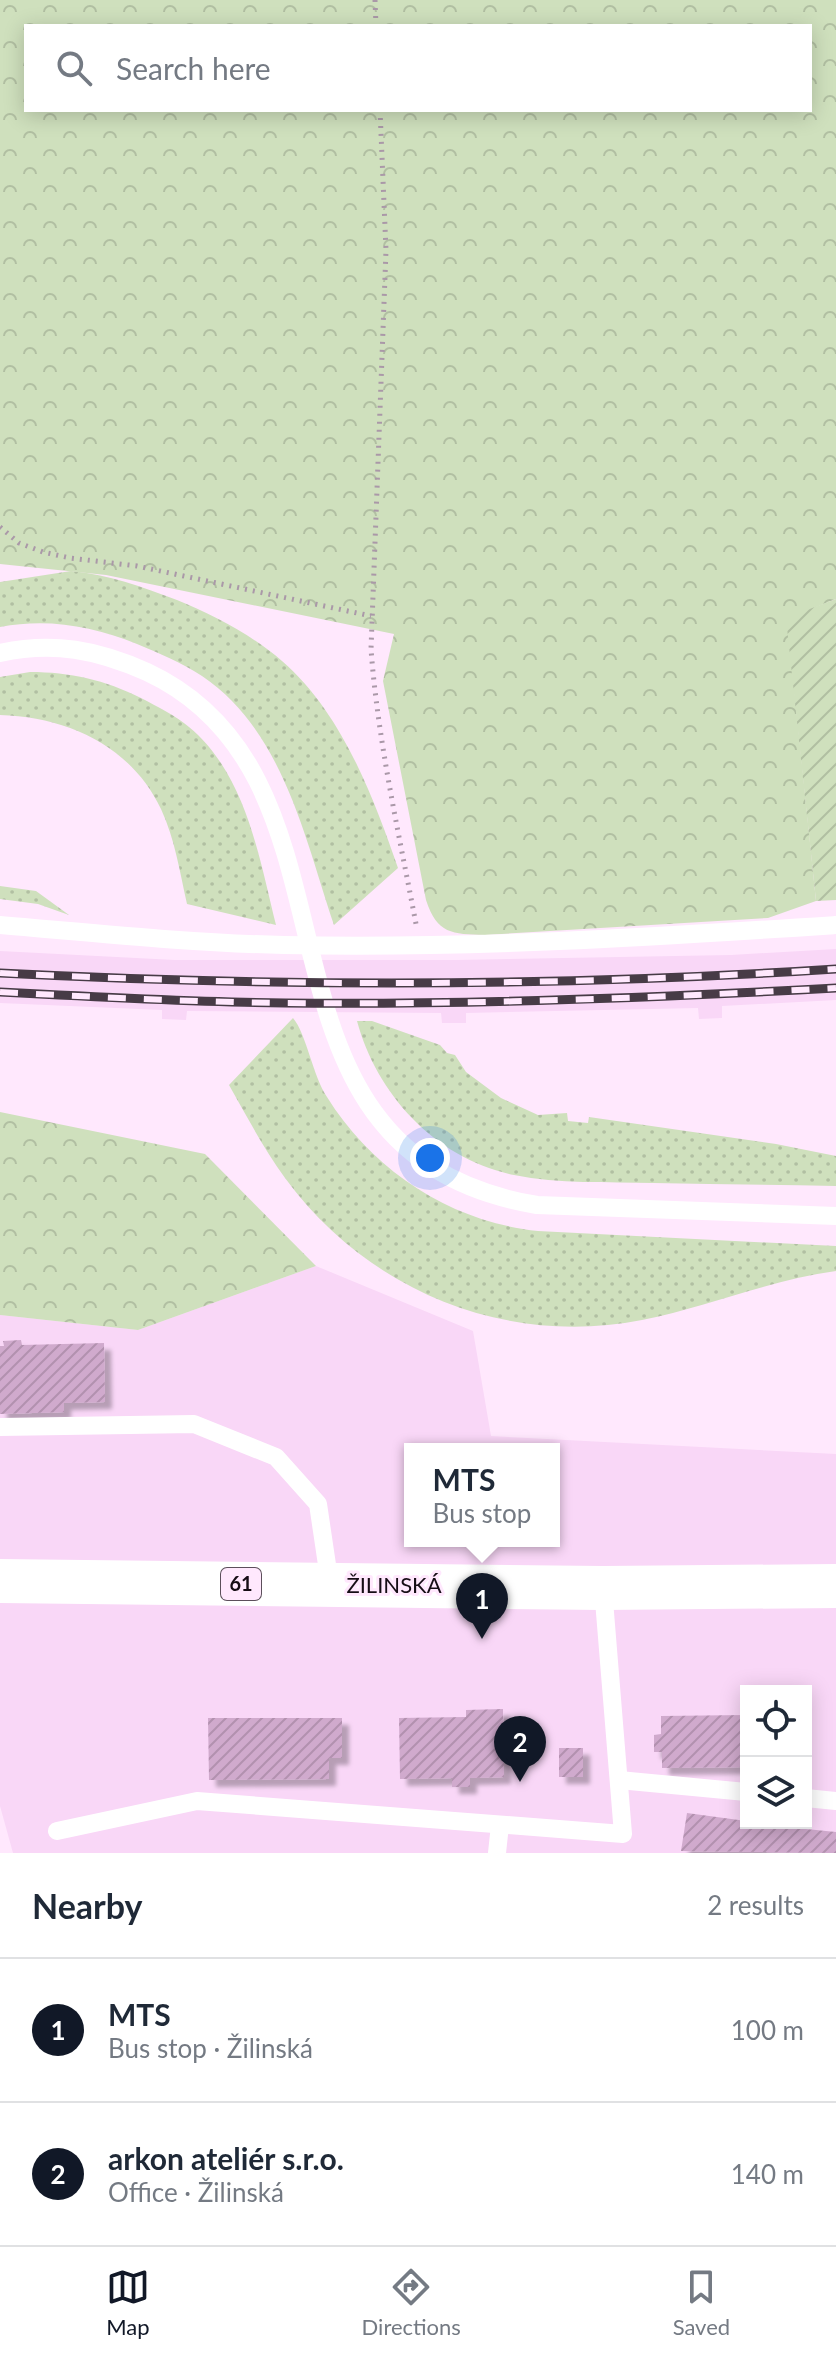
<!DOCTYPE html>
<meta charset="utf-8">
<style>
:root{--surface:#fff;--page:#f2f2f3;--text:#1f2937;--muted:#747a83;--line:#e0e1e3;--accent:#111827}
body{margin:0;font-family:Lato,sans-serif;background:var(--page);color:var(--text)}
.controls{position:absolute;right:24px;bottom:24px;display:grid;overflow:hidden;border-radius:0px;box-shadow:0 4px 20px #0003}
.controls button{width:72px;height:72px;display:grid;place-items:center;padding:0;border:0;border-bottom:2px solid var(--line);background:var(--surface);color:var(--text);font:40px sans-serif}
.you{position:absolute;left:430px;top:1158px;width:28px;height:28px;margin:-20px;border:6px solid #fff;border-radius:50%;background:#1a73e8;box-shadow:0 0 0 12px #1a73e833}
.badge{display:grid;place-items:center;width:52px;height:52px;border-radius:50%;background:var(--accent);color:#fff;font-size:26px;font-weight:700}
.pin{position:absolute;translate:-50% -66px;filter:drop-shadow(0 2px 4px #0008)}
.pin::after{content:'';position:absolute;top:42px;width:28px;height:24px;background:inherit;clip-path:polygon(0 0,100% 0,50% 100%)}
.popup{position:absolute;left:404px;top:1443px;width:156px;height:104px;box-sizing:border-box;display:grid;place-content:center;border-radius:0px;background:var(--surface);filter:drop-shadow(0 2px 6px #0005);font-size:26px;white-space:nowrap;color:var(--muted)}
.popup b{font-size:30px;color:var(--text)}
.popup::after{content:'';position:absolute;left:50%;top:100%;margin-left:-16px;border:16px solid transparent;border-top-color:var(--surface)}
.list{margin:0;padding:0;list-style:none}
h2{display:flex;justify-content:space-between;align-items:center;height:104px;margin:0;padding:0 32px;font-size:34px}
h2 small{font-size:26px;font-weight:400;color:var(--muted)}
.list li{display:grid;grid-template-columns:52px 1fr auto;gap:24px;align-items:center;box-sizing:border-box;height:144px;padding:0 32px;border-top:2px solid var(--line)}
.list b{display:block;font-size:30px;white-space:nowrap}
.list p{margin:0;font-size:26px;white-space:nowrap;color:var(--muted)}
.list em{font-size:26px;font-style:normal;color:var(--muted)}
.icon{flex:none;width:44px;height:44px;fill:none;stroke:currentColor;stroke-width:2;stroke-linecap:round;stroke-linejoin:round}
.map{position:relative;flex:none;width:836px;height:1853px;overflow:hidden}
.search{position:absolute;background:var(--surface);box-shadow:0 4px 20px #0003;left:24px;right:24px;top:24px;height:88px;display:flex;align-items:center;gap:20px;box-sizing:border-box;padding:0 28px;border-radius:0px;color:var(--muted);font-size:30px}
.sheet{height:392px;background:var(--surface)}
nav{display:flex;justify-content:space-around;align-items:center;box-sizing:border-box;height:112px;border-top:2px solid var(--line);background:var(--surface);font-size:22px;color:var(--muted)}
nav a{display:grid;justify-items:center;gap:4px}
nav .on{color:var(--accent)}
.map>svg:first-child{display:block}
</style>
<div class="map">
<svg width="836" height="1853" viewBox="0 0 836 1853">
<defs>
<pattern id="grass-dots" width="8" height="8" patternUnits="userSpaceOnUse" patternTransform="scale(2)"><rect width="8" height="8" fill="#cfe0bd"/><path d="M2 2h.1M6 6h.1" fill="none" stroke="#b1bfa2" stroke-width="1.8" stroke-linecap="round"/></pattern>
<pattern id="forest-crowns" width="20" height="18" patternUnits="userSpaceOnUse" patternTransform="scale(2)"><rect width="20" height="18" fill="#cfe0bd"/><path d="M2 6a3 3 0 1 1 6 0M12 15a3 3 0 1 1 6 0" fill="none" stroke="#b1bfa2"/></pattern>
<pattern id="garden-furrows" width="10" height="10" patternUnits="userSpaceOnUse" patternTransform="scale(2)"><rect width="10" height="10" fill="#cfe0bd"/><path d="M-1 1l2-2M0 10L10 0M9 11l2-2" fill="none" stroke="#b1bfa2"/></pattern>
<pattern id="building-hatch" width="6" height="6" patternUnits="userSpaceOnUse" patternTransform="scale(2)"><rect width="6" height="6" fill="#d0aacd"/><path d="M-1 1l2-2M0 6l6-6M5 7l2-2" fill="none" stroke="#b291af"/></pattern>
<filter id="shadow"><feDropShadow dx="7" dy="7" stdDeviation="2" flood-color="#0004"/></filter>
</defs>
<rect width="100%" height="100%" fill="#ffe8fd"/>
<g fill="#f9d7f7" fill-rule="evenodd">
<polygon points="836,949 836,1000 722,1006 722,1018 699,1019 698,1008 466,1013 466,1023 442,1023 441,1013 187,1011 186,1020 162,1019 162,1010 0,1003 0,951 175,960 456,960 731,955"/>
<path d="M316 1266 473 1331 491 1436 836 1454V1853H13L0 1806V1315L138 1330ZM410 1449H554V1541H410ZM746 1691H806V1823H746Z"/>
</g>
<g fill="url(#grass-dots)">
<path d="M71 571C110 575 140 586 177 600 214 615 252 635 282 661 342 713 373 796 398 868L334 925C305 839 283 730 202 676 182 663 159 653 137 644 92 626 48 618 0 627V582Z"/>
<path d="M30 672C70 672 105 680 141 698 158 707 175 715 189 727 246 774 259 857 276 925L187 904C180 873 175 839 161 809 131 746 68 717 0 715V677Z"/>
<polygon points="0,886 36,891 69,915 38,904 0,899"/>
<path d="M293 1018C306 1033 313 1076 327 1097 373 1171 451 1222 538 1231L836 1246V1271C770 1280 708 1307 642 1320 505 1347 368 1291 285 1178 264 1149 247 1117 229 1085Z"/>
<path d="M357 1021H372L440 1045 447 1053 455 1055 466 1072 501 1098 538 1115 567 1113 568 1121 588 1123 589 1117 776 1144 836 1156V1186C775 1185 714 1184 653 1183 607 1182 559 1184 514 1175 436 1159 377 1095 357 1021Z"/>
</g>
<g fill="url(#forest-crowns)" fill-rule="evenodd">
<path d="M0 0H836V599L787 619 816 901 768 918 485 935C452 934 437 934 426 900L383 681 394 634 106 575 0 564ZM26 26H810V110H26Z"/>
<polygon points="0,1112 205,1154 316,1266 138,1330 0,1315"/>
</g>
<polygon fill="url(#garden-furrows)" points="836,599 836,900 816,901 786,618"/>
<g fill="url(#building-hatch)" filter="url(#shadow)">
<polygon points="21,1340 22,1345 104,1343 105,1402 64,1403 64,1412 0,1414 0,1346 4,1346 3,1341"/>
<polygon points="503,1709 504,1777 470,1778 470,1787 452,1787 452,1778 400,1779 399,1718 466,1717 466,1710"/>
<polygon points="746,1715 746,1767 662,1768 662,1752 654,1752 654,1735 661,1734 661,1716"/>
<polygon points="208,1718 342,1718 342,1758 329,1758 329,1779 209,1780"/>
<rect x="559" y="1748" width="24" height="29"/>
<polygon points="687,1813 746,1821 746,1823 836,1832 836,1853 681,1851"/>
</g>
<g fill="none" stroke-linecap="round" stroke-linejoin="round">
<g stroke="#aa98a8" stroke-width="5" stroke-dasharray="2 6" stroke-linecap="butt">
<polyline points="375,0 376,26"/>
<path d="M380 110 386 250 371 649C378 742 399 834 416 924"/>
<polyline points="0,527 19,543 43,552 70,558 137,566 371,616"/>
</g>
<g stroke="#fff" stroke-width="18">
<path d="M0 653C53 641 98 650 147 672 385 783 221 1152 537 1205L836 1216"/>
<path d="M0 925C95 933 190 943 284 945 469 949 652 937 836 925"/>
<polyline points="0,1427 194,1424 276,1457 318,1504 330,1585"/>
<polyline points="619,1780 746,1792"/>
<polyline points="806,1798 836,1801"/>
<polyline points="57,1831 197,1801 623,1834 603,1588"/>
<polyline points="497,1853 500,1825"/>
</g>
<polyline stroke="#fff" stroke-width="44" points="0,1581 603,1588 836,1586"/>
<defs>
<g id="rail">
<path d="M0 973C279 987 557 987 836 969"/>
<path d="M0 992C95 997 190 1002 285 1003 469 1005 652 998 836 988"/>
</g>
</defs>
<use href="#rail" stroke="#473b46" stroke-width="9"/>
<use href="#rail" stroke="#ffe8fd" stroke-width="6" stroke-dasharray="18" stroke-linecap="butt"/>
</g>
<g text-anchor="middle" stroke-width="6" stroke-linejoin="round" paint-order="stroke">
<rect fill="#ffe8fd" stroke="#5c4f5b" stroke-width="2" x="221" y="1568" width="40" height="32" rx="6"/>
<g font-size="20" font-weight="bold" fill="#160d15">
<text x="241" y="1591">61</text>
</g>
<g font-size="22" fill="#160d15" stroke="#ffe8fd">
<text x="394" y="1593">ŽILINSKÁ</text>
</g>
</g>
</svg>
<div class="controls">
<button><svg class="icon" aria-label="locate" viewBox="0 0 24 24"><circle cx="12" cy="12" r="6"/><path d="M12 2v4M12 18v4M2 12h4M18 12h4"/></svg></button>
<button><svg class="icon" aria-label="layers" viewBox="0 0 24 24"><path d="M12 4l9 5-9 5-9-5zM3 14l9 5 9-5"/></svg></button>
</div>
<div class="you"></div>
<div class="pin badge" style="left:482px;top:1639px">1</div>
<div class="popup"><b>MTS</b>Bus stop</div>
<div class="pin badge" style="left:520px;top:1782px">2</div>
<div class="search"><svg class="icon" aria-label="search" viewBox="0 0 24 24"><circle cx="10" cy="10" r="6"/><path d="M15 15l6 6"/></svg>Search here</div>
</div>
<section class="sheet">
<h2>Nearby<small>2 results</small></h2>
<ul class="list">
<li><span class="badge">1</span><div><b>MTS</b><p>Bus stop · Žilinská</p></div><em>100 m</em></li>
<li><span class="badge">2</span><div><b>arkon ateliér s.r.o.</b><p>Office · Žilinská</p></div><em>140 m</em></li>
</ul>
</section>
<nav>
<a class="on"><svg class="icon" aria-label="map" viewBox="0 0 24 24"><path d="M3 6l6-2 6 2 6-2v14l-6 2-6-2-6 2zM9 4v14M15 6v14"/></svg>Map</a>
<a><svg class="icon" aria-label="directions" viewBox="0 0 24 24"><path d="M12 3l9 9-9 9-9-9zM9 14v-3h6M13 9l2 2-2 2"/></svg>Directions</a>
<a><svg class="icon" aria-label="saved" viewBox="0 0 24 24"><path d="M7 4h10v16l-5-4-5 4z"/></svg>Saved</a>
</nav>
